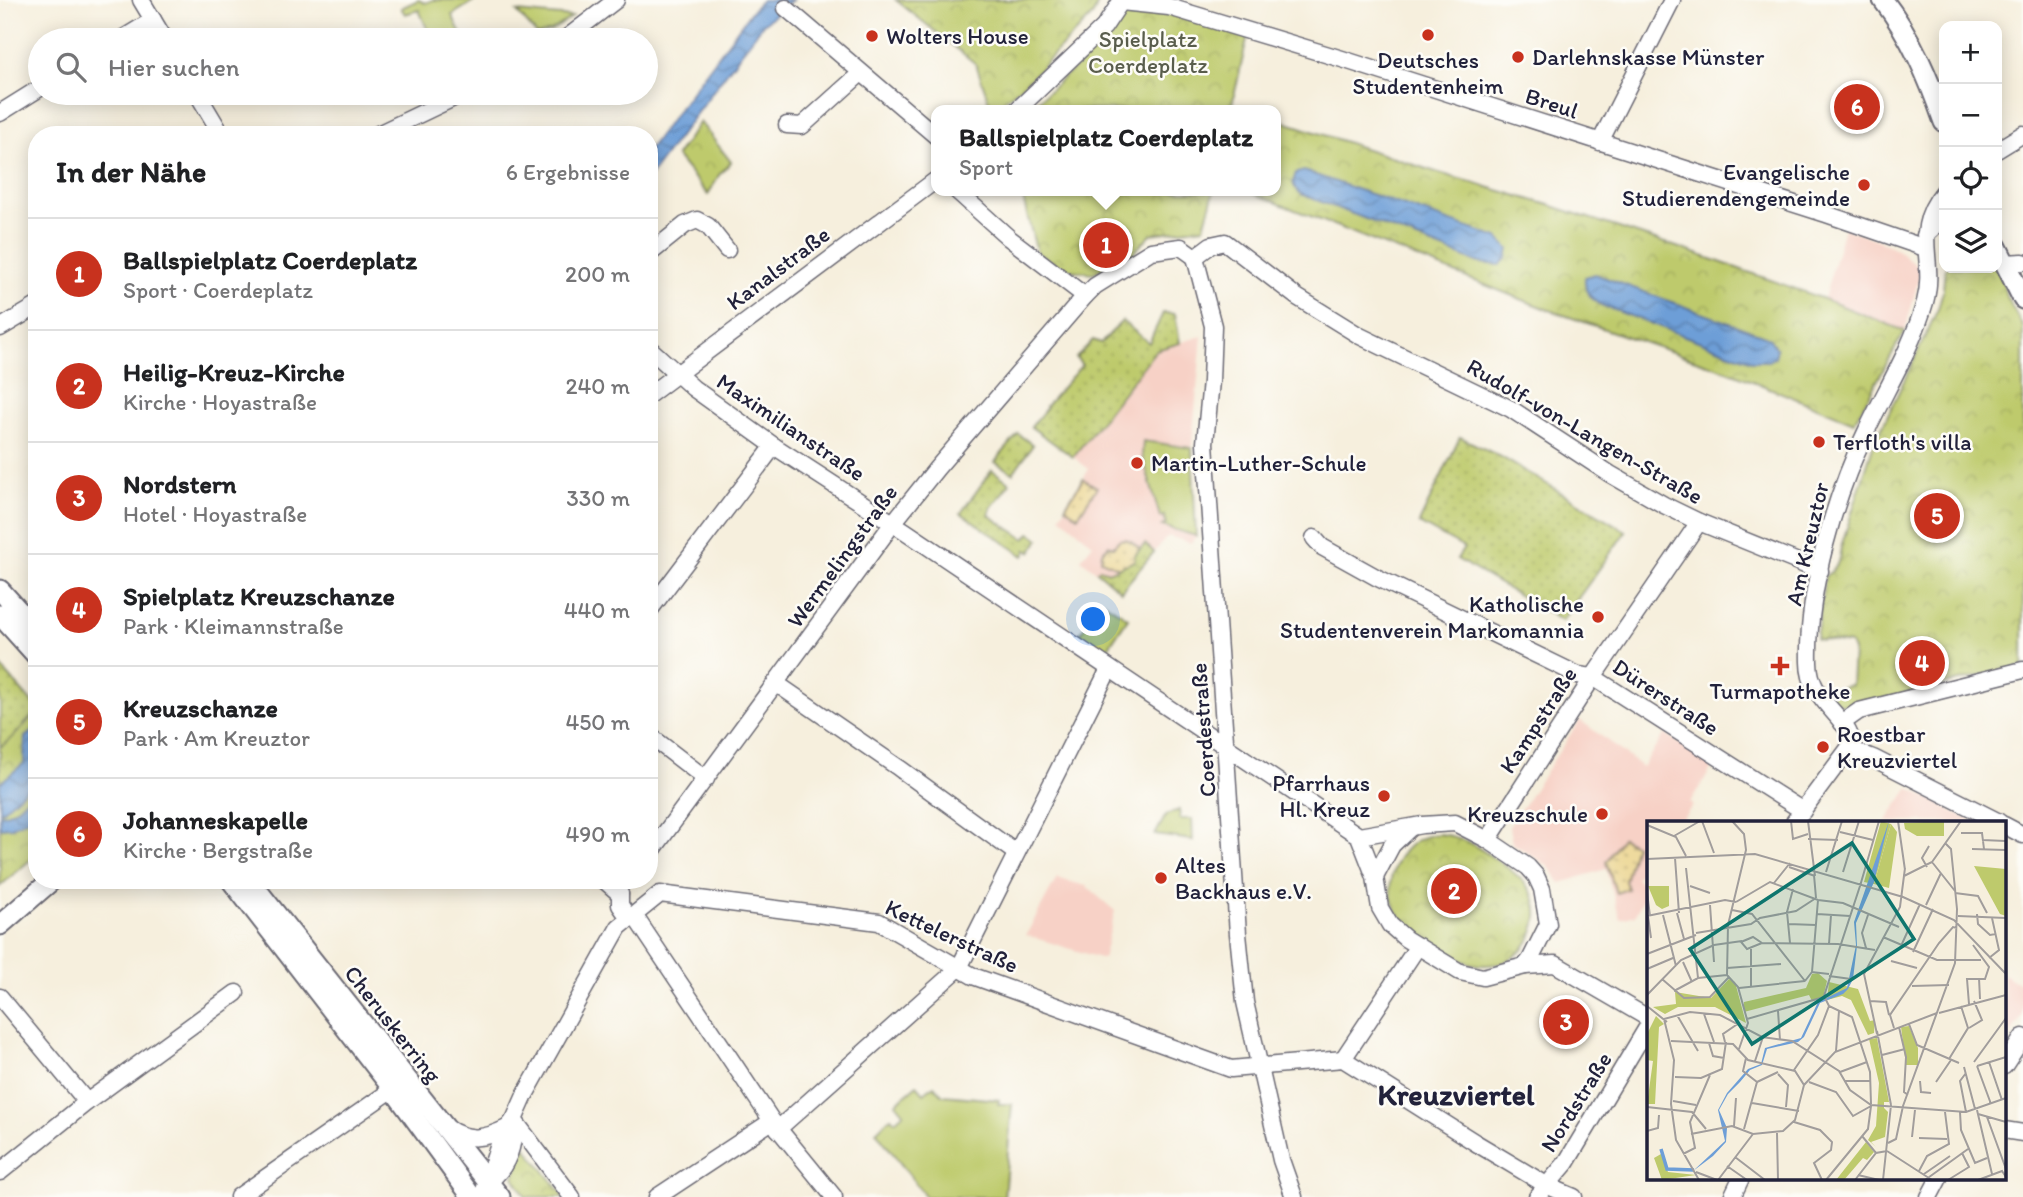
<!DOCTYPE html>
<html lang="de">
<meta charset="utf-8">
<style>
:root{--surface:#fff;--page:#f2f2f2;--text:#202124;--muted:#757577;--line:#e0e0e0;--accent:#c8321e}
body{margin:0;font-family:Itim,sans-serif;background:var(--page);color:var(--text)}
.controls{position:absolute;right:21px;top:21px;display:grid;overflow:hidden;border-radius:14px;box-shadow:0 4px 18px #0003}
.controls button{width:63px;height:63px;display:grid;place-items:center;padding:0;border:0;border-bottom:2px solid var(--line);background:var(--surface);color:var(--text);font:35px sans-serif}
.you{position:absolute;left:1094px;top:620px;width:24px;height:24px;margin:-18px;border:5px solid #fff;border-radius:50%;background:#1a73e8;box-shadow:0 0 0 10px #1a73e833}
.badge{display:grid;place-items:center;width:46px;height:46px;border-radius:50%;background:var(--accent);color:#fff;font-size:23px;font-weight:700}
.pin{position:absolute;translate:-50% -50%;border:4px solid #fff;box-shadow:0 2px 7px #0006}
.popup{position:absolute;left:931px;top:105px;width:350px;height:91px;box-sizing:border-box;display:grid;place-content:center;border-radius:14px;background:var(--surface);filter:drop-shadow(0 2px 5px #0005);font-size:23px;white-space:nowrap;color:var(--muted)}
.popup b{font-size:26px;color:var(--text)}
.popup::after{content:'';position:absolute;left:50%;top:100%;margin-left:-14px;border:14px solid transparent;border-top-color:var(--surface)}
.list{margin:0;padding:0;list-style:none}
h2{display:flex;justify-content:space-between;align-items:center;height:91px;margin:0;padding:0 28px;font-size:30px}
h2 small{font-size:23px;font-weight:400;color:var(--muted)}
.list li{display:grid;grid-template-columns:46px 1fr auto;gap:21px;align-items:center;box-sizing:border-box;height:112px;padding:0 28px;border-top:2px solid var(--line)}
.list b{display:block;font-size:26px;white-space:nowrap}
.list p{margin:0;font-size:23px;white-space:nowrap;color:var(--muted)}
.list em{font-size:23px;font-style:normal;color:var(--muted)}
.icon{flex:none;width:38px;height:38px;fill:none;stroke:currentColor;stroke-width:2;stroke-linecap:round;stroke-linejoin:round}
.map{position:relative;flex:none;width:2023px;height:1197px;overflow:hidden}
.search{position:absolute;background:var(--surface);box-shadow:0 4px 18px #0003;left:28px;top:28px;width:630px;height:77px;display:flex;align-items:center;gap:18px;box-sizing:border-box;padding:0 24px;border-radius:38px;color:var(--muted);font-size:26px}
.panel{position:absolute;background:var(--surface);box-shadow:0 4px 18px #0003;left:28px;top:126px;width:630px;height:763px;border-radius:28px}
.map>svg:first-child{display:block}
</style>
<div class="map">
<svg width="2023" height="1197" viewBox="0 0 2023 1197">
<defs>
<pattern id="sand-dots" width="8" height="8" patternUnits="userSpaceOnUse" patternTransform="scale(1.75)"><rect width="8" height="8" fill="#eeda9e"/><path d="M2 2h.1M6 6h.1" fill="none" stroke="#ccbb89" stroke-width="1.8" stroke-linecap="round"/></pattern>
<pattern id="park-crowns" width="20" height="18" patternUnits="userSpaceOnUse" patternTransform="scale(1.75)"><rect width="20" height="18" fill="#beca6c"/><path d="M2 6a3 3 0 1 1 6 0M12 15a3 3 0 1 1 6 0" fill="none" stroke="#a3ad5e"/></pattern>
<pattern id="garden-dots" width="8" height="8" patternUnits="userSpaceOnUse" patternTransform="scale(1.75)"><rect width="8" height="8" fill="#beca6c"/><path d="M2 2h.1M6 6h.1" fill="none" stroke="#a3ad5e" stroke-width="1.8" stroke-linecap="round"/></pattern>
<pattern id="water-waves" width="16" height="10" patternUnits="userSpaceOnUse" patternTransform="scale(1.75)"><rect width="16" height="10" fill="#6d9ed7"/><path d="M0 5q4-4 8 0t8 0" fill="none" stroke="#5980b0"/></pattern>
</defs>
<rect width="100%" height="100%" fill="#fdfcf7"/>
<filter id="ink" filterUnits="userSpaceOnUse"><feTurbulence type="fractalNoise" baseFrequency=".0143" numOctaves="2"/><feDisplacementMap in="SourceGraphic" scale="14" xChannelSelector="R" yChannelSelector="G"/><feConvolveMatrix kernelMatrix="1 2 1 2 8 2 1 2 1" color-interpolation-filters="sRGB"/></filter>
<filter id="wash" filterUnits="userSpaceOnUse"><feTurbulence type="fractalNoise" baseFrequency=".00686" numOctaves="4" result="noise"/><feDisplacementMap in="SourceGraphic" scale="28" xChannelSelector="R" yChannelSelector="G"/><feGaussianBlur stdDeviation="1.57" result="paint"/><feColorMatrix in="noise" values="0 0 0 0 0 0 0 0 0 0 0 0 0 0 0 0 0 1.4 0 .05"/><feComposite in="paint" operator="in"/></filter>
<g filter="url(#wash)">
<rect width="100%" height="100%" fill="#f6efdd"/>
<g fill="#f7d1c6">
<polygon points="1844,228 1885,243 1902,253 1921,270 1905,331 1824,299"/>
<polygon points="1202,336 1192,443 1196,536 1191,543 1168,536 1121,591 1081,559 1093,544 1060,516 1089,469 1073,457 1156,350"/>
<polygon points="1580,720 1642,767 1665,734 1714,765 1690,802 1693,805 1680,822 1648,822 1648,862 1636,878 1648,889 1635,915 1620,919 1606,869 1561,883 1548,866 1512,843 1509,827"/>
<polygon points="1909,788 1973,822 1886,822"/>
<polygon points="1057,878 1086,886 1115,911 1103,959 1026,935"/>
<polygon points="2004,974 2023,986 2023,1015 2004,1043"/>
</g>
<g fill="#beca6c" stroke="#707654" stroke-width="2">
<polygon points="418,0 425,3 433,0 476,0 452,15 464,40 433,40 431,38 419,10 405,14 401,8"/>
<polygon points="517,12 572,17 551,31 537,35"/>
<polygon points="1143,441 1192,448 1196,536 1162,526 1166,524 1164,516 1160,517 1142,455"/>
<polygon points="1102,601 1128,618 1106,651 1080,634"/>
<polygon points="1179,810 1180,819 1192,819 1193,840 1155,835 1166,815"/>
<polygon points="917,1085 924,1093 934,1085 943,1095 999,1100 998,1104 1012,1104 1004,1197 926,1197 876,1131 891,1117 895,1121 904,1113 896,1103"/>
</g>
<g fill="url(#sand-dots)" stroke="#887e6c" stroke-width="2">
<polygon points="1083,479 1097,487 1078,516 1065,507"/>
<polygon points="1125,539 1131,541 1141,550 1134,556 1136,560 1119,568 1101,560 1102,552 1109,545 1113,547 1119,540"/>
<polygon points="1622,838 1635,845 1625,881 1628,889 1616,893 1606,862"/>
</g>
<g fill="url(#park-crowns)" stroke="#707654" stroke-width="2">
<polygon points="896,0 1099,0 1093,15 1032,77 994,109 989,102 976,64"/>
<polygon points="1133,4 1248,35 1232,105 1248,110 1028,110 1084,59"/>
<polygon points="1276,119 1439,173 1549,205 1683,249 1824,299 1905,331 1854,422 1725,370 1546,309 1247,191 1276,191"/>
<polygon points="700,122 731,162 719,175 708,195 676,156"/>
<polygon points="1021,191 1214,191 1204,227 1151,234 1129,258 1093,273 1068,270 1037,253"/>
<path d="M1945 268H1996L2002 277 2006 296 2023 327V666L1854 706C1840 706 1833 702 1824 691L1851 685 1853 651 1850 644 1816 639 1825 576C1838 568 1839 562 1841 547L1873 446 1938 309 1943 290Z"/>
<polygon points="37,711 37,854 0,886 0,747 13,737"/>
<path d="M1439 834C1460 836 1475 845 1492 857 1522 876 1550 899 1531 937 1524 950 1513 960 1499 963 1490 966 1482 966 1473 964 1453 960 1409 930 1398 913 1382 888 1393 854 1419 839 1425 836 1432 835 1439 834Z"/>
<polygon points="525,1146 565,1197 526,1197 514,1177"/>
</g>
<g fill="url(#garden-dots)" stroke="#707654" stroke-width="2">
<polygon points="1163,313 1175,314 1180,343 1156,350 1073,457 1031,427 1047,407 1046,406 1082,365 1076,358 1093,340 1101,343 1122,321 1149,343"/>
<polygon points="1018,434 1033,445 1013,473 995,462"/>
<polygon points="1460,437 1501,457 1626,531 1562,621 1457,559 1464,548 1419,523"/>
<polygon points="992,470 1010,483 991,508 989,515 1025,539 1030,533 1040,539 1031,552 1027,550 1024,556 961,513"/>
<polygon points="1145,544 1154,552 1121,591 1097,571 1100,568 1108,572 1135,561 1134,556"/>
<polygon points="0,666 37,708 37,711 13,737 0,747"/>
</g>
<g fill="url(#water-waves)" stroke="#486089" stroke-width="2">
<polygon points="762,0 792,0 762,25 649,177 649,149 753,9"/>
<path d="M1304 171 1498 238 1509 249 1507 258 1500 265 1479 263 1301 194C1292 187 1292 183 1296 173Z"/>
<path d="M1595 274 1768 337 1777 349 1775 357 1768 361H1752L1601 305C1589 297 1584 292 1585 277Z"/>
<polygon points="34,730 37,741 37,779 0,813 0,783 24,763 25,737"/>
<path d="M37 790V802L32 817 12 827 0 828V815C18 813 23 799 37 790Z"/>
</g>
</g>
<g filter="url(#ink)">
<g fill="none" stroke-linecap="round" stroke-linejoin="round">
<defs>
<g id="minor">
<polyline points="141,0 165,40"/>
<polyline points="1121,2 1169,7 1342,59 1826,214 1925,248"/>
<polyline points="786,8 936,136"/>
<polyline points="120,40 153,20"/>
<polyline points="564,40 616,0"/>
<polyline points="197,93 222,135"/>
<polyline points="1017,110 1104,27 1122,0"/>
<polyline points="0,113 40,88"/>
<polyline points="787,125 802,126 861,73"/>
<polyline points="376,135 464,93"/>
<polyline points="1600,142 1672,0"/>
<polyline points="1997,150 2023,134"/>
<polyline points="957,191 1009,238 1085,296 1095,286 1151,251 1181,247 1195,257"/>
<polyline points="1925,235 1944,218"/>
<polyline points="649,254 685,225 697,220 708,226 727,250"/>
<polyline points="1195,257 1213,326 1211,381 1205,443 1238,934 1245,1002 1281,1160 1294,1197"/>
<polyline points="1195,257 1211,245 1225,242 1297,297 1360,336 1511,409 1610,474 1664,505 1699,522 1820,571"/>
<polyline points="2004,263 2023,262"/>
<polyline points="0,328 37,306"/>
<polyline points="649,348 693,388 774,446 905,531 1359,836 1375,877 1380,908 1390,925 1406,939 1460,972 1483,977 1525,966 1530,960 1548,924 1542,889 1536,876 1528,867 1488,840 1455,823 1422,825 1359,836"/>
<polyline points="649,395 936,180"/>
<polyline points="1314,538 1322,547 1376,577 1578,675 1593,677 1803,811"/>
<polyline points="649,611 774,446"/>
<polyline points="777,684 899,768 1016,853"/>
<polyline points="1842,723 1859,711 2023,670"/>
<polyline points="649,735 706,779"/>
<polyline points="1850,749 1873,758 1999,822"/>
<path d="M1794 822 1852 744C1849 716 1809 702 1809 662 1807 591 1835 495 1866 432 1886 389 1912 348 1925 302 1937 259 1910 232 1944 191"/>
<polyline points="2004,825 2023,835"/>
<polyline points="1488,840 1593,677 1699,522"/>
<polyline points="649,855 893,523 937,468 1085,296"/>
<polyline points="1375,877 1392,845 1410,828"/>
<polyline points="604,880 620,894"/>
<polyline points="620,894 620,905 629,918"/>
<polyline points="629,918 638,921 772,1121 834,1197"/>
<polyline points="1525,966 1555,964 1648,1018"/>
<polyline points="0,997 87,1102"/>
<polyline points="1343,1059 1418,946"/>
<polyline points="2004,1066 2023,1037"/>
<polyline points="514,1120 572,1197"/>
<path d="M447 1128C468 1142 485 1139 507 1128"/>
<polyline points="778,1129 959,968 1109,669"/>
<polyline points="2004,1130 2023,1133"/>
<polyline points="0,1172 87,1102 236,993"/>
<path d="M488 1182C508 1168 515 1143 514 1120"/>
<polyline points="238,1197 393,1089"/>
<polyline points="482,1197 502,1135 514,1120 526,1093 619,927 660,894 879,922 973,976 1231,1069 1343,1059 1476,1143 1548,1186 1574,1197"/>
<polyline points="657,1197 772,1121"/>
<polyline points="1537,1197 1566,1163 1648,1026"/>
<polyline points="1732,1197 1741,1178"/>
<polyline points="1929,1197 1939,1178"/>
</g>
<g id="major">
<path d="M1883 0C1911 36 1929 79 1944 122"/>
<polyline points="1997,247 2023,299"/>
<polyline points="0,590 37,631"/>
<polyline points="0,615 37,656"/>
<polyline points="231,880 393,1089 472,1197"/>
<polyline points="249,880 500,1197"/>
<polyline points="0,925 52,880"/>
</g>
</defs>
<use href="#minor" stroke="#6c6a74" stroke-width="19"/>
<use href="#major" stroke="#6c6a74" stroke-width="23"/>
<use href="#minor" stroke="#fff" stroke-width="16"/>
<use href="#major" stroke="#fff" stroke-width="19"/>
</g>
</g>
<g fill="#c8321e" stroke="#fdfcf7" stroke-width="2.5">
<circle cx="1428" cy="35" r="7"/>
<circle cx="872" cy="36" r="7"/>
<circle cx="1518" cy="57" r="7"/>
<circle cx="1864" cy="185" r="7"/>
<circle cx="1819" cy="442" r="7"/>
<circle cx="1137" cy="463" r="7"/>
<circle cx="1598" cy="617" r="7"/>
<path d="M1776.5 655.5h7v7h7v7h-7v7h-7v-7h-7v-7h7z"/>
<circle cx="1823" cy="747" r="7"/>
<circle cx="1384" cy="796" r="7"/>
<circle cx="1602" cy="814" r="7"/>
<circle cx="1161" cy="878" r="7"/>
</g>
<g text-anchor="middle" stroke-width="5" stroke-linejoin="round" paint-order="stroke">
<g font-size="23" fill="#22223b" stroke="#fdfcf7" text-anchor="start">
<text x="886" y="44">Wolters House</text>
<text x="1532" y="65">Darlehnskasse Münster</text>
<text x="1428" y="68" text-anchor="middle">Deutsches<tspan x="1428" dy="26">Studentenheim</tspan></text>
<text x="1850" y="180" text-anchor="end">Evangelische<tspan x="1850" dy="26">Studierendengemeinde</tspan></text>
<text x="1833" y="450">Terfloth's villa</text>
<text x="1151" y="471">Martin-Luther-Schule</text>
<text x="1584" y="612" text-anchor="end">Katholische<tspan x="1584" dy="26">Studentenverein Markomannia</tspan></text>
<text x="1780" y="699" text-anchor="middle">Turmapotheke</text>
<text x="1837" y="742">Roestbar<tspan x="1837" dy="26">Kreuzviertel</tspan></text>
<text x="1370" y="791" text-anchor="end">Pfarrhaus<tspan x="1370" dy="26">Hl. Kreuz</tspan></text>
<text x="1588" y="822" text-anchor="end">Kreuzschule</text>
<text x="1175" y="873">Altes<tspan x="1175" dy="26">Backhaus e.V.</tspan></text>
</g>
<g font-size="23" fill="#595d4c" stroke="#fdfcf7">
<text x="1148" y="47">Spielplatz<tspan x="1148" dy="26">Coerdeplatz</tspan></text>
</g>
<g font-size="23" fill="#22223b" stroke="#fdfcf7">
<text transform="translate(1552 103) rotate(18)" y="8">Breul</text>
<text transform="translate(778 268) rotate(-37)" y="8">Kanalstraße</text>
<text transform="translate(791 427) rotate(34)" y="8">Maximilianstraße</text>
<text transform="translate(1585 431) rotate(30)" y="8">Rudolf-von-Langen-Straße</text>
<text transform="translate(1807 544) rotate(-77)" y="8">Am Kreuztor</text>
<text transform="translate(842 556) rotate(-54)" y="8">Wermelingstraße</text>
<text transform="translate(1666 697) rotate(33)" y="8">Dürerstraße</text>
<text transform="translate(1538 720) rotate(-57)" y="8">Kampstraße</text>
<text transform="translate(1203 730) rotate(-94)" y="8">Coerdestraße</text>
<text transform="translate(952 936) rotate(25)" y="8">Kettelerstraße</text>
<text transform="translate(393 1024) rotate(52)" y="8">Cheruskerring</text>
<text transform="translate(1576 1102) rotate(-58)" y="8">Nordstraße</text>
</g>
<g font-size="30" font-weight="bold" fill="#22223b" stroke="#fdfcf7">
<text x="1456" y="1105">Kreuzviertel</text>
</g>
</g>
<g transform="translate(1647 821)">
<rect width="359" height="359" fill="#f6efdd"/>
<path d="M234 0 244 3 227 63 217 61ZM1 65H22V85L15 88 9 84ZM171 152 180 160 176 177 165 180 162 174 97 191V181L159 167 165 153ZM82 158 88 161 99 202 68 186H31L18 193 6 186 29 183 28 171 64 177ZM182 161 211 168 223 200 228 199 227 212 221 214 204 179 195 175 180 179ZM9 195 17 203 12 206 8 283H0L6 240 0 239V213ZM262 205 271 227V244H259L254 206ZM230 217 242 281H237V287L241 291 238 316 224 321 229 326 221 319 229 305 232 262 222 218ZM219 321 227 331 220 339 216 337 197 359H189ZM14 333 21 351 49 354 15 359 7 337Z" fill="#beca6c"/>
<path d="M297 0V15H270L258 8 257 2ZM244 3 250 11 242 67 227 63ZM327 45 359 48V95L353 93Z" fill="#beca6c"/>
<path d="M242 0 227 61 209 102 210 125 206 158 201 168 196 173 173 182 157 216 151 221 120 228 115 244 103 249 93 261 81 273 72 289 80 307 79 321 66 335 46 350 78 320 71 289 80 272 101 248 114 243 118 227 154 217 171 181 200 167 209 124 207 101Z" fill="#6d9ed7"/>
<path fill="none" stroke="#6d9ed7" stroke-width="3.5" d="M14 328 20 348 47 349"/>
<path fill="none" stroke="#a19d9c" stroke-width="2" d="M55 0 67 32M144 0 146 18 161 13M161 0 168 55M251 0 258 49M0 4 29 16 39 35M193 11 226 19M314 12H335L337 28M27 15 53 0M161 18 191 19M335 19 359 20M325 28 359 29M278 32 282 25 275 37 280 46M28 37 32 92M0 38 108 33 256 76 307 99 359 153M285 41 308 70M142 46 168 55M39 47 51 157M179 51 195 0M196 51 212 0M167 54 169 77M257 55 285 41 314 0M127 62 143 42M43 65 63 72M213 65 177 175 182 185 205 196 223 251 224 283M213 65 232 0M0 71 3 95M308 72 331 75 340 92M89 81 123 61 171 79 196 82 252 106M63 84 67 141M279 84 294 52M85 89 105 93 158 160M30 92 37 118M170 93 203 95M330 93 331 103 343 114 349 113M16 94 29 145M0 95 78 79 89 81M1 95 4 117M311 95 359 97M141 103 169 104M49 112 104 103 113 97 149 90 169 77M236 116 290 139H334M115 122 100 128 94 121 106 116 115 122 191 123 228 129M143 122 140 91 146 68M182 123 184 94M254 125 273 83M219 127 215 112 221 94M266 131 286 88M0 133 49 114M342 137 352 129 345 97M244 140 270 147M36 141 45 161M80 147 134 143M0 148 26 137M165 151 171 79M80 154 81 104 99 29 97 13 85 0M80 154 91 166 101 202 92 228M182 155 204 158M332 157 333 178M15 158 37 177 63 176 82 156M158 160 165 151 182 153M104 165V128M265 165 302 164M92 167 158 160M27 170 51 157 80 154M0 174 34 139 67 124 95 120M223 180 239 181 242 194M322 183 320 158H338L342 146 326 124M0 185 20 201M131 190 133 219M292 192 359 174M57 193 67 221M30 194 51 230M17 198 43 191 73 194 115 216 145 220 192 250 203 269 224 284 319 291 359 277M17 198 27 239 24 283 29 319 52 359M100 198 177 176M262 203 270 224 312 242M252 206 259 236 257 271 261 274M247 207 243 194 292 122 306 106 310 107M322 207 335 199 327 180M230 210 244 284M230 213 217 153 253 86 258 47M24 220 86 223 101 239 148 250 157 264 148 299 136 310 106 313 85 305 44 313M78 221 76 213 92 202M62 222 66 235 77 237M189 230 192 190M235 234 258 228M99 237 96 250 110 261M302 238 321 207 314 185M108 240 116 216M327 241 359 197M342 241 355 279M330 245 344 283M330 245 359 236M317 246 328 288M147 249 171 214 182 185M193 251 220 241M319 252 313 260 319 291M131 253 141 264 139 286M28 256 54 257 75 248 79 221M198 260H224M273 260 274 271 284 272M110 261 131 251M162 261 189 271 206 295 224 285M289 261 304 239M157 264 188 231 290 192M26 280 49 284M105 282 152 290M0 286 45 291 59 308M330 289 345 353M313 291 314 309 328 342 340 337M331 293 359 301M340 296 359 348M147 301 173 309 185 321 184 329 167 342 175 359M87 305 89 277M97 308 110 261M0 310 11 307 12 294M130 312 131 359M215 315 229 332M265 316 268 289M272 317 300 318M241 322 249 318 256 285 308 142 310 88 304 28 298 22M240 330 285 359M36 333 48 327 43 301 63 254M88 336 118 359M80 345 100 359M272 350 280 335 302 323 298 291M49 351 70 359M277 353 303 335M211 354 232 359M71 359 106 313M179 359 221 308 224 285M208 359 229 332 240 330M236 359 244 284M278 359 321 328M301 359 322 346 315 332M331 359 355 350 359 356"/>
<path fill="#0f766e" fill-opacity="0.15" stroke="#0f766e" stroke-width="3.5" d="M205 22 267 118 105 223 43 128Z"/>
<rect width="359" height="359" fill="none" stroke="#22223b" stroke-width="3.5"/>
</g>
</svg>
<div class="controls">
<button>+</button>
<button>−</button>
<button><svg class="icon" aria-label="locate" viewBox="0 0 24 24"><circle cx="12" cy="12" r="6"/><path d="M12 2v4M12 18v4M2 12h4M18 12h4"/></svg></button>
<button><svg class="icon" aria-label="layers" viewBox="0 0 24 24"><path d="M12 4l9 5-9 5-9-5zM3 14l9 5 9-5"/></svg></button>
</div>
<div class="you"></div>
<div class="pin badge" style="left:1106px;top:245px">1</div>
<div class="popup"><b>Ballspielplatz Coerdeplatz</b>Sport</div>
<div class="pin badge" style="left:1454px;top:891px">2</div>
<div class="pin badge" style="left:1566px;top:1022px">3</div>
<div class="pin badge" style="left:1922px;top:663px">4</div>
<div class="pin badge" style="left:1937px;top:516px">5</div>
<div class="pin badge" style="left:1857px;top:107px">6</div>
<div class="search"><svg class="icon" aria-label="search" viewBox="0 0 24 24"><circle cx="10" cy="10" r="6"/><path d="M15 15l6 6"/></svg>Hier suchen</div>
<section class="panel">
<h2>In der Nähe<small>6 Ergebnisse</small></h2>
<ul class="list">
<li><span class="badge">1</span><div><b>Ballspielplatz Coerdeplatz</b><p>Sport · Coerdeplatz</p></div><em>200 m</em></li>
<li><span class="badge">2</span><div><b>Heilig-Kreuz-Kirche</b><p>Kirche · Hoyastraße</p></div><em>240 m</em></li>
<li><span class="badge">3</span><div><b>Nordstern</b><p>Hotel · Hoyastraße</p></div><em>330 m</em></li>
<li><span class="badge">4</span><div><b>Spielplatz Kreuzschanze</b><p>Park · Kleimannstraße</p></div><em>440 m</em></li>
<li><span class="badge">5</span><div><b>Kreuzschanze</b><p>Park · Am Kreuztor</p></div><em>450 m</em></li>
<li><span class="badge">6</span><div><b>Johanneskapelle</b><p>Kirche · Bergstraße</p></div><em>490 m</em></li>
</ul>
</section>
</div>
